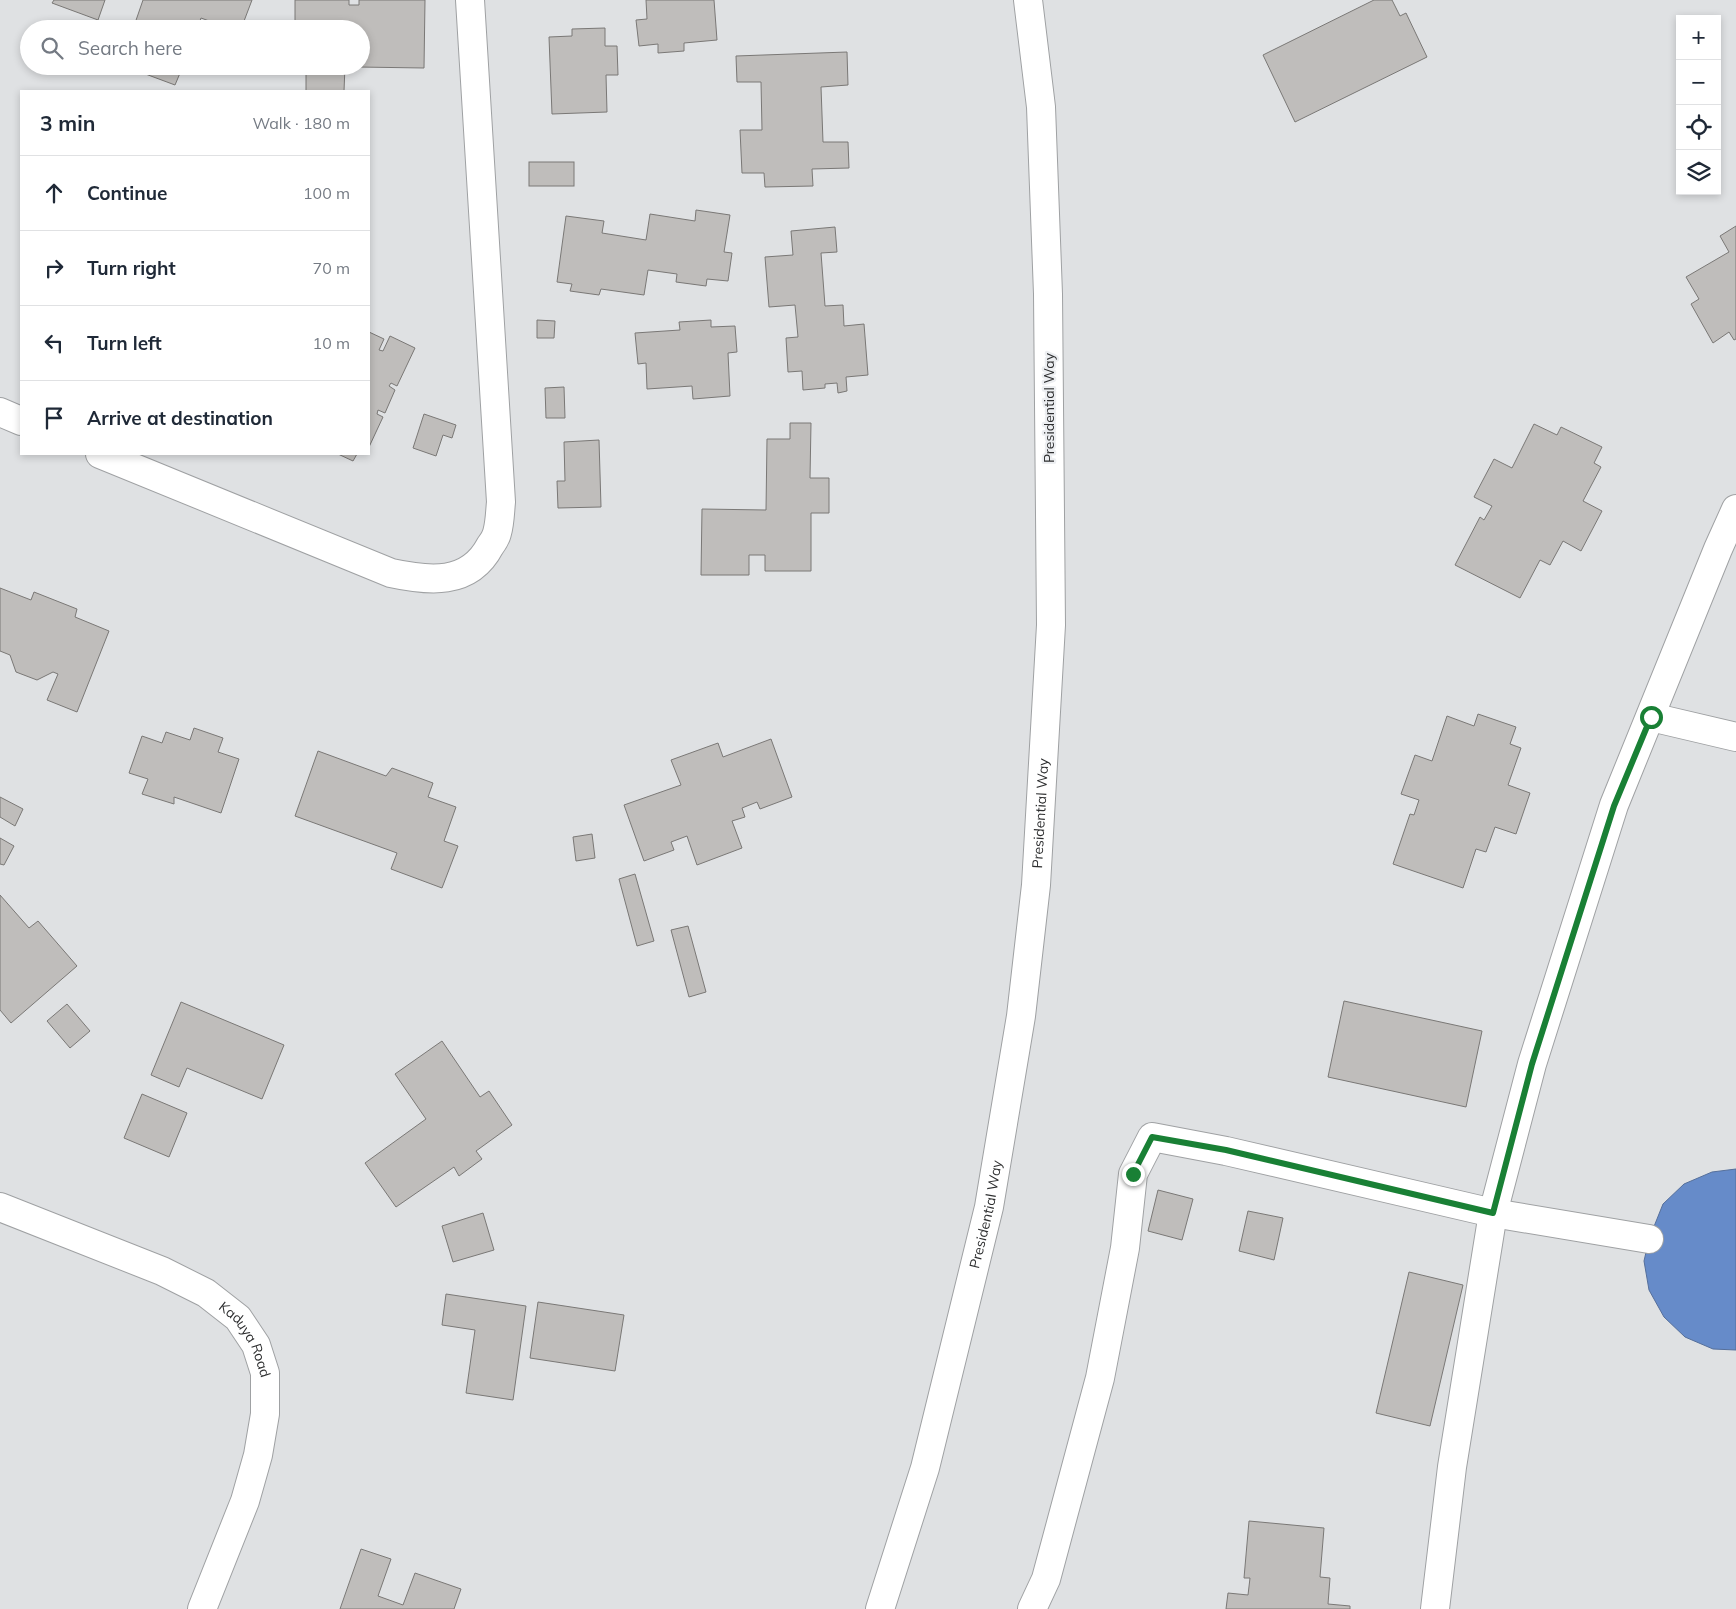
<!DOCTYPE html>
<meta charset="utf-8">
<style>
:root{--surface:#fff;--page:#f2f2f3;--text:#1f2937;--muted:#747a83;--line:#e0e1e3}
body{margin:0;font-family:Mulish,sans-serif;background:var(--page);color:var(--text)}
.controls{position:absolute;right:15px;top:15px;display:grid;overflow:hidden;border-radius:0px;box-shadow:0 2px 8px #0003}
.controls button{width:45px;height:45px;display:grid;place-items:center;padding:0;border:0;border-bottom:1px solid var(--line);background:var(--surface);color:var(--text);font:25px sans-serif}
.stop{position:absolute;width:15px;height:15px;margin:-11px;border:4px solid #198035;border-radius:50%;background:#fff}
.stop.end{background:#198035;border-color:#fff;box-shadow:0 1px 5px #0008}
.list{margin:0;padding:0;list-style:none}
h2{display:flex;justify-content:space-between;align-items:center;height:65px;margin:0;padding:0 20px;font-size:21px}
h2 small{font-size:16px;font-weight:400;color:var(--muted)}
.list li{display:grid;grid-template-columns:32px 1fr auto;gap:15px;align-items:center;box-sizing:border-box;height:75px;padding:0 20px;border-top:1px solid var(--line)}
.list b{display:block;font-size:19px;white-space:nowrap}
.list em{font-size:16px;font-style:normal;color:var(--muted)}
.icon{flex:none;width:28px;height:28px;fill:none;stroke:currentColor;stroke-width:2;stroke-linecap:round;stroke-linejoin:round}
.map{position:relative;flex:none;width:1736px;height:1609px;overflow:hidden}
.search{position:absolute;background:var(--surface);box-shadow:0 2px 8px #0003;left:20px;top:20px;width:350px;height:55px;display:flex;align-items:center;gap:12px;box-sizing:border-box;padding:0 18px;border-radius:28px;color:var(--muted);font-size:19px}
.panel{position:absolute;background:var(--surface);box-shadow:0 2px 8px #0003;left:20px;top:90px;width:350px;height:365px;border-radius:0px}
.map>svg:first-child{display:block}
</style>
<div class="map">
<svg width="1736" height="1609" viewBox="0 0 1736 1609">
<rect width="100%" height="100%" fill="#dfe1e3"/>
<polygon fill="#668bc9" stroke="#556f9b" points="1736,1169 1736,1350 1713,1349 1685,1337 1664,1317 1649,1290 1644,1261 1649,1239 1663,1204 1684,1184 1712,1172"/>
<g fill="#bfbdbb" stroke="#7a7876">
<polygon points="54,0 105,0 98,20 52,3"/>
<polygon points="143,0 252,0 241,29 231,29 201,18 197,29 133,29"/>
<polygon points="295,0 349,0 349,5 359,5 359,0 425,0 424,68 358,67 361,66 361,29 295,29"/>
<polygon points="646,0 714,0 717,40 684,43 684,51 658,53 658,44 639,46 636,20 647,19"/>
<polygon points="1374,0 1392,0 1400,16 1406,13 1427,57 1295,122 1263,55"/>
<polygon points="605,28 605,46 617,46 618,75 606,75 607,112 552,114 549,37 572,36 572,29"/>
<polygon points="847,52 848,85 821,87 823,142 848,142 849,168 812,169 813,186 765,187 764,173 742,173 740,130 762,130 761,82 737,82 736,56"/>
<polygon points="124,66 183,66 175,85"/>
<polygon points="306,66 345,66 344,91 306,91"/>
<rect x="529" y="162" width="45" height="24"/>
<polygon points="696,210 730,215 724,252 732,253 728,281 707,279 706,286 676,282 677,274 648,270 644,295 601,289 599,295 570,291 572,284 557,282 566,216 604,221 602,233 646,240 650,214 695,221"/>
<polygon points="1736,226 1736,339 1734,340 1729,332 1713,343 1691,304 1699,299 1686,277 1729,252 1720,236"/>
<polygon points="835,227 837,252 821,253 825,306 843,305 844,326 864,324 868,375 846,377 847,391 838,393 837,383 825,384 825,388 803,390 802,371 788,372 786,338 798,337 795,305 769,307 765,257 793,255 791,231"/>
<polygon points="537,320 555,321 554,338 537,338"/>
<polygon points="711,320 711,327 735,326 737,352 728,353 730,396 693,399 692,386 647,389 646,363 638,364 635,333 680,330 679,322"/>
<polygon points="369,332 384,339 379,350 383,351 390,336 415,348 397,386 391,383 389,386 395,390 385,413 378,410 377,414 383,417 369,447"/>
<polygon points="564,387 565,418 546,418 545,388"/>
<polygon points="424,414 456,425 452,438 443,435 436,456 413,448"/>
<polygon points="790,423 811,423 810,478 829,478 829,513 811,513 811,571 765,571 765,555 749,555 749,575 701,575 702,509 766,510 767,439 790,439"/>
<polygon points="1534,424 1557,435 1561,427 1602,447 1594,463 1601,467 1583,501 1602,511 1581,551 1563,541 1550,565 1540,560 1520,598 1455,565 1480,517 1484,520 1492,506 1474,497 1494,459 1512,468"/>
<polygon points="599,440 601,507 558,508 557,481 565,481 564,442"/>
<polygon points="338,454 357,454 353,461"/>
<polygon points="0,588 31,600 34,592 77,609 75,617 109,631 77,712 47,700 58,674 53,672 37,680 16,672 10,655 0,651"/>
<polygon points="1478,714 1516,727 1510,744 1521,748 1508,785 1530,793 1516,834 1495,827 1486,852 1476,849 1463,888 1393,864 1410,814 1414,815 1419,800 1401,794 1415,755 1432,761 1447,716 1474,726"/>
<polygon points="194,728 223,738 218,752 239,759 221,813 174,797 174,804 142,794 148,779 129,773 142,736 162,743 166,732 190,740"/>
<polygon points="771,739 792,797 760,809 757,802 742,808 745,817 732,821 742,848 697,865 687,836 671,842 674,850 644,861 624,805 681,785 671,760 718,743 723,757"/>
<polygon points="318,751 386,776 392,768 433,783 428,797 456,807 444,841 458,846 442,888 391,869 397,853 295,816"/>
<polygon points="0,797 23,809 15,826 0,817"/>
<polygon points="592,834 595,858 576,861 573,837"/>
<polygon points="0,838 14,846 4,865 0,864"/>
<polygon points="635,874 654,941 637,946 619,879"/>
<polygon points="0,895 29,928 38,921 77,966 11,1023 0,1010"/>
<polygon points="688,926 706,992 689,997 671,930"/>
<polygon points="1344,1001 1482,1031 1466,1107 1328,1077"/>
<polygon points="181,1002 284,1045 262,1099 187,1068 179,1087 151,1075"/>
<polygon points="67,1004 90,1031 70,1048 47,1021"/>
<polygon points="442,1041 480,1097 489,1091 512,1125 476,1151 482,1159 459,1176 454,1167 396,1207 365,1163 426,1119 395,1074"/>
<polygon points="142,1094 187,1113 169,1157 124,1138"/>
<polygon points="1158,1190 1193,1199 1182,1240 1148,1231"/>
<polygon points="1248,1211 1283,1218 1274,1260 1239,1251"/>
<polygon points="483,1213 494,1250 453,1262 442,1226"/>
<polygon points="1409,1272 1463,1285 1430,1426 1376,1413"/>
<polygon points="446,1294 526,1306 513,1400 466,1393 475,1330 442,1325"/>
<polygon points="538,1302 624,1315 615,1371 530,1358"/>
<polygon points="1249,1521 1324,1528 1320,1577 1330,1578 1328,1604 1350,1606 1350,1609 1226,1609 1228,1593 1248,1595 1250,1578 1244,1578"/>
<polygon points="361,1549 391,1559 378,1596 403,1605 415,1573 461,1589 454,1609 340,1609"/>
</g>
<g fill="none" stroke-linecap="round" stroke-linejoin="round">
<defs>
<g id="minor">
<polyline points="0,412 21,421"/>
<path d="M100 454 391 573C428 581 469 586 490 546 493 542 496 537 497 533 500 523 500 511 501 502L470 0"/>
<polyline points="1651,717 1736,737"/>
<path id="s1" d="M0 1207 162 1271 206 1293 238 1318 256 1345 265 1373V1414L258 1455 245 1501 202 1609"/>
<polyline points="1032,1609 1046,1579 1100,1378 1125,1248 1133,1174 1152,1137 1226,1151 1493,1213 1649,1239"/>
<polyline points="1435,1609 1452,1467 1493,1213 1532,1064 1614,805 1718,549 1736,509"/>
</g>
<g id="major">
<path id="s2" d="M880 1609 925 1468 989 1207 1021 1016 1036 885 1051 625 1048 294 1041 107 1028 0"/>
</g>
</defs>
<use href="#minor" stroke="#9fa1a3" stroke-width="30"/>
<use href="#major" stroke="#9fa1a3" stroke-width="30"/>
<use href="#minor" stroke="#fff" stroke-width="28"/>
<use href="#major" stroke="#fff" stroke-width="28"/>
</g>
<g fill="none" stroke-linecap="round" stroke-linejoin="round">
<polyline stroke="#198035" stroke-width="6" points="1133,1174 1152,1137 1226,1150 1493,1213 1532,1064 1614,806 1651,717"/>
</g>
<g text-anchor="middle" stroke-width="4.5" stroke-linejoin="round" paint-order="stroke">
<g font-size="14" fill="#2d2e2f" stroke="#eceef1">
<text transform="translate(1049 408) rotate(-90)" y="5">Presidential Way</text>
<text dy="5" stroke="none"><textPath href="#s2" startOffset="814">Presidential Way</textPath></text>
<text dy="5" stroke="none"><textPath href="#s2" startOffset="409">Presidential Way</textPath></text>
<text dy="5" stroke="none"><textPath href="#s1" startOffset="286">Kaduya Road</textPath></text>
</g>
</g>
</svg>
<div class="controls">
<button>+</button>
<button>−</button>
<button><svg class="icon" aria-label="locate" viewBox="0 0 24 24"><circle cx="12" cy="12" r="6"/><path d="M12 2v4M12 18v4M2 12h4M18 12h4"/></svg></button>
<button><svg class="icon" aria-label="layers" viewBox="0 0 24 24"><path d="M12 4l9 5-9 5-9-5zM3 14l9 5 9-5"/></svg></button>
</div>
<div class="stop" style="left:1651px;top:717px"></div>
<div class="stop end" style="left:1133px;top:1174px"></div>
<div class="search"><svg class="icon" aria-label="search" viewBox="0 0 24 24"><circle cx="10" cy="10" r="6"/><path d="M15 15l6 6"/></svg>Search here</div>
<section class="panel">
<h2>3 min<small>Walk · 180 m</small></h2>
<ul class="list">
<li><svg class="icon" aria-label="ahead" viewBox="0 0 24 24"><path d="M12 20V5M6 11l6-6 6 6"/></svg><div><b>Continue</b></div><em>100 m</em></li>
<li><svg class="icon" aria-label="right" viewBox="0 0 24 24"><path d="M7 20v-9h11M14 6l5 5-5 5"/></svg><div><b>Turn right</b></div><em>70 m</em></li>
<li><svg class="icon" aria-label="left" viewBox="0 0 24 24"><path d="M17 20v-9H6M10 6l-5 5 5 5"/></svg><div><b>Turn left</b></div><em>10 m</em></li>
<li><svg class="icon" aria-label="arrive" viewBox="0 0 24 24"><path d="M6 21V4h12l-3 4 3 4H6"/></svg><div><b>Arrive at destination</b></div></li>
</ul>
</section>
</div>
